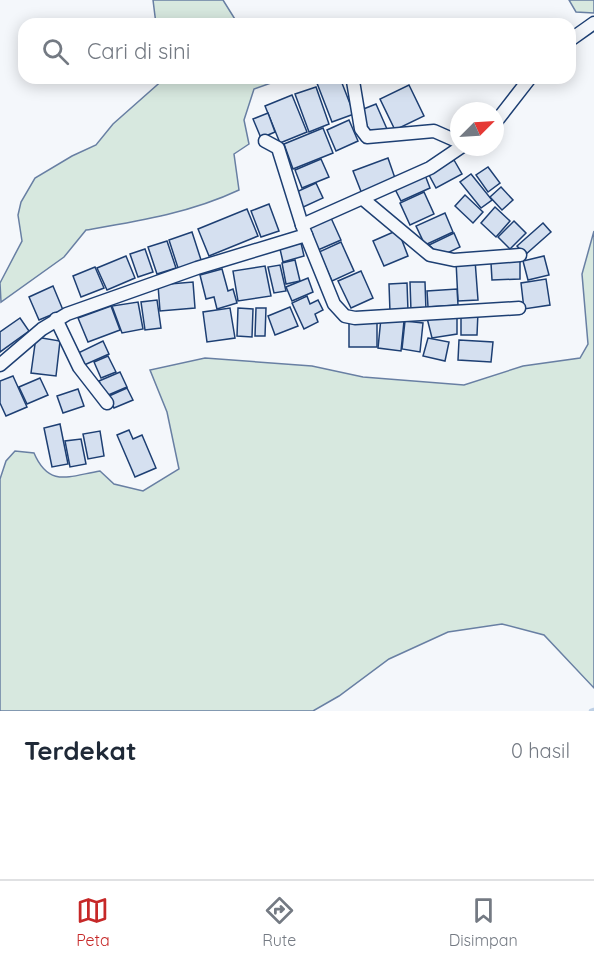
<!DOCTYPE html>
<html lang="id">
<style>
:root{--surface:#fff;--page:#f6f6f7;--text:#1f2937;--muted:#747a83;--line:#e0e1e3;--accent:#c62828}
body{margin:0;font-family:Quicksand,sans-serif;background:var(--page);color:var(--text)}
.compass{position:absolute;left:450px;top:102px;width:54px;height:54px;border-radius:50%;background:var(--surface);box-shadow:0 3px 15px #0003;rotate:66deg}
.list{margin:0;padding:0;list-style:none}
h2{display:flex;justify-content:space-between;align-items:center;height:78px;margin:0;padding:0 24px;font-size:26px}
h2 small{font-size:20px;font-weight:400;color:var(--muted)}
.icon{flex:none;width:33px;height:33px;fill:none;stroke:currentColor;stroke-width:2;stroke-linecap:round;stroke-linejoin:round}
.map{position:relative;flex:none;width:594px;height:711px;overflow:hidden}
.search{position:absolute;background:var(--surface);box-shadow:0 3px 15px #0003;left:18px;right:18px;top:18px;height:66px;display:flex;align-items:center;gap:15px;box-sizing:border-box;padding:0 21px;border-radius:18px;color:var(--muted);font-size:22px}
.sheet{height:168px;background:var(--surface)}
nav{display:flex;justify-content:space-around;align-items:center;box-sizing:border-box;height:84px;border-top:2px solid var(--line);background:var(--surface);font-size:16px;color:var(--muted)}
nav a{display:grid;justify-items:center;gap:3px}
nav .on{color:var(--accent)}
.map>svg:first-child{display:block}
</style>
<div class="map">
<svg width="594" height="711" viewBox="0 0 594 711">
<rect width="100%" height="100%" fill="#f4f7fb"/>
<g fill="#d7e8df" stroke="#687fa3" stroke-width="1.5">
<polygon points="153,0 223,0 238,24 156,24"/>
<polygon points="569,0 594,0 594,13 576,12"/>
<path d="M165 78H285L254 89 244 120 249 144 234 154 239 190C190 213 139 221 86 230L64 257 1 302 0 283 22 241 18 215 21 202 35 178 72 156 96 145 113 124Z"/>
<path d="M594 231V688L544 635 502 624 448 632 389 659 339 696 313 711H0V479L6 461 15 451 34 453C49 488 69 476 100 471L114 484 143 491 179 469 167 412 150 370 205 358 312 366 363 377 464 385 523 366 580 358 588 344 582 274Z"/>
</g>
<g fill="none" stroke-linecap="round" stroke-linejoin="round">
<polyline stroke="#bed0e5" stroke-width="4.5" points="591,711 594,710"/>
</g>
<g fill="#d5e0f0" stroke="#1d3f73" stroke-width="1.5">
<polygon points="315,78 340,78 354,114 332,122"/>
<polygon points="409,85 424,116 395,130 380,99"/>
<polygon points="316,87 329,124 309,132 295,94"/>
<polygon points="292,95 307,132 280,143 265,106"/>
<polygon points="376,104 387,129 371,136 361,110"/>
<polygon points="268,113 275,132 261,138 253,119"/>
<polygon points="349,120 358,141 336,151 327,130"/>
<polygon points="323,128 333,153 293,169 284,144"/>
<polygon points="388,158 396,181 362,194 353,171"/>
<polygon points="321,159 329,177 302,188 295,170"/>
<polygon points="454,160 462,174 436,188 428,173"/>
<polygon points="488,167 500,183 488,192 476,175"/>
<polygon points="471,174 492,200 481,208 460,182"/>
<polygon points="425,175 430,188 401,201 395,189"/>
<polygon points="316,183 323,198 299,209 292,194"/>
<polygon points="501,187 513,200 502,210 490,197"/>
<polygon points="424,192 434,214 410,225 400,203"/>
<polygon points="465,195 483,212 473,223 455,206"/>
<polygon points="269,204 279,231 261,237 251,211"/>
<polygon points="495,207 510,221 496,237 481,223"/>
<polygon points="247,209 258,236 209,256 198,229"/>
<polygon points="445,213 453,232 425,245 416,226"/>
<polygon points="331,218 341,240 318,250 309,228"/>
<polygon points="514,221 526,233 510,249 498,237"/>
<polygon points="543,223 551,232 525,255 517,246"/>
<polygon points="398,230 408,256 384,266 373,241"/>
<polygon points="192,232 202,263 179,271 169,240"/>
<polygon points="454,233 460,247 441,256 429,245"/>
<polygon points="167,241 176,268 157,274 148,247"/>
<polygon points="341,242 354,271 332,281 319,252"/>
<polygon points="301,243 304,256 283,262 280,249"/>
<polygon points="145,249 153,272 138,277 130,254"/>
<polygon points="126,256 135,278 107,290 97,268"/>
<polygon points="544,256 549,275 528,280 523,261"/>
<polygon points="295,260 300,281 286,284 282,263"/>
<polygon points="475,260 478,300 458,301 456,261"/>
<polygon points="520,261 520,279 492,280 491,263"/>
<polygon points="280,265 286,291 274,293 268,267"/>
<polygon points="265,266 271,296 238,301 233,271"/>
<polygon points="95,267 104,288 81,297 73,276"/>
<polygon points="222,269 228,291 233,289 237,303 217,309 214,297 206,299 200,275"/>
<polygon points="361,271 373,298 351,308 338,281"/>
<polygon points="308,278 313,292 292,301 286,287"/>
<polygon points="546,279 550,305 524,309 521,283"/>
<polygon points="193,282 195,308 160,311 158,285"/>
<polygon points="410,282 425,282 426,311 411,311"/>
<polygon points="407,283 408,311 390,312 389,284"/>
<polygon points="53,286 63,310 39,320 29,297"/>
<polygon points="457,289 458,305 428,307 427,291"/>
<polygon points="307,296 310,304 318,300 323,310 315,314 318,322 304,329 292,303"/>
<polygon points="157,300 161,328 145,330 141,302"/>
<polygon points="138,302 143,329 122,333 112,306"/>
<polygon points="111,306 120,330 88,342 78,318"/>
<polygon points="290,307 298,326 275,335 268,316"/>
<polygon points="230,308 235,338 207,342 203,312"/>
<polygon points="238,308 253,309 252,337 237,336"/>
<polygon points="256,308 266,308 265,336 255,336"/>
<polygon points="461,312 478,312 477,335 461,335"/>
<polygon points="20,318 29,331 0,352 0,332"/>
<polygon points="381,318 404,321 401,351 378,348"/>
<polygon points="427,318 457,318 457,334 432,338"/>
<polygon points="405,321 423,323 420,352 402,349"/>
<rect x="349" y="322" width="28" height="25"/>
<polygon points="36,337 60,341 56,376 31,373"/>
<polygon points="428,338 449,342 445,361 423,356"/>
<polygon points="459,340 493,342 491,362 458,360"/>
<polygon points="103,341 109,354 82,366 76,354"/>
<polygon points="108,356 116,372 101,378 94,362"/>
<polygon points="120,372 127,387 106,396 99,381"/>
<polygon points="13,376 27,407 6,416 0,403 0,381"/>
<polygon points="40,378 48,395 27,404 19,387"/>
<polygon points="127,388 133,400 114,408 109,396"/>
<polygon points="78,389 84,406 63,413 57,396"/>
<polygon points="60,424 68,464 52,467 44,428"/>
<polygon points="129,430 133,439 142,435 156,468 135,477 117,435"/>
<polygon points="100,431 104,456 88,459 83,434"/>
<polygon points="81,439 86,464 70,467 65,441"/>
</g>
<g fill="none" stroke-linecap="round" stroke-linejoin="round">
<defs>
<g id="minor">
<polyline points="570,40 594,23"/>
<polyline points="353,81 361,129 367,137 434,131 459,142"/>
<polyline points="495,123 530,78"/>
<polyline points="265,141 278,148 302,225"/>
<polyline points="363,199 430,255 454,260 520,255"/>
<polyline points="306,235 334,304 345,316 355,318 519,308"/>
<polyline points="56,319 79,367 107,403"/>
<polyline points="0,365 42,329 67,314 197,268 306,235 302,225 430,168 461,147"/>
</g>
</defs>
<use href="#minor" stroke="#1d3f73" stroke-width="15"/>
<use href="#minor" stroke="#f4f7fb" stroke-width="12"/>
</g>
</svg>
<svg class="compass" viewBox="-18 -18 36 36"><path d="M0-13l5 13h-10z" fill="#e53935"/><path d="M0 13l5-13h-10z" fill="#747a83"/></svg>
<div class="search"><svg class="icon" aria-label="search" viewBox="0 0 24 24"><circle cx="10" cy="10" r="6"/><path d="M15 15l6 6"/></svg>Cari di sini</div>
</div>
<section class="sheet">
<h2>Terdekat<small>0 hasil</small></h2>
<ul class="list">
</ul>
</section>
<nav>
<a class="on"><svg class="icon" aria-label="map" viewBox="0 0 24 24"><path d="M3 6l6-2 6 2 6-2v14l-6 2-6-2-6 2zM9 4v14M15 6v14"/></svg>Peta</a>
<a><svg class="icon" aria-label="directions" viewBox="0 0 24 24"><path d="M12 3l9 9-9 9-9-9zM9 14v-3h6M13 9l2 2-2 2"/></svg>Rute</a>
<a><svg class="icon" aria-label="saved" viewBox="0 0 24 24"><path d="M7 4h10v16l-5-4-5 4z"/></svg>Disimpan</a>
</nav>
